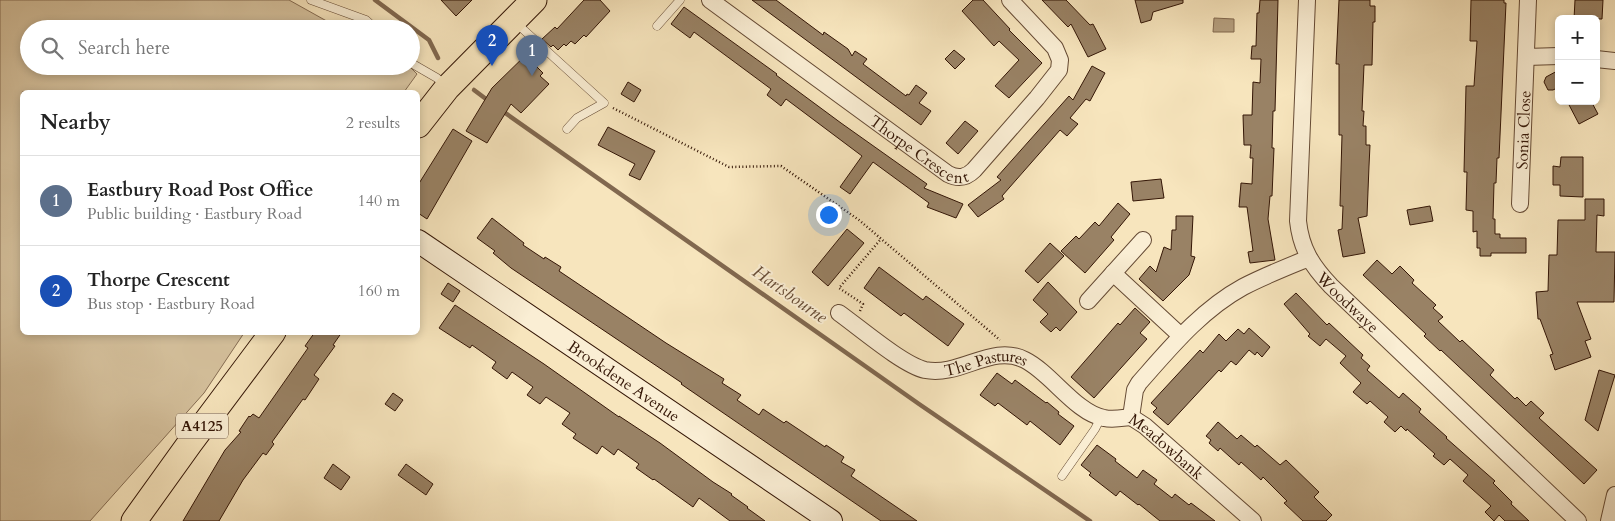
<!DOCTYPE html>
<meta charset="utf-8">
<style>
:root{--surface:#fff;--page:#f6f6f6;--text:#222;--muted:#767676;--line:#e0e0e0;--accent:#8f2418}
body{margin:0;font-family:Cardo,serif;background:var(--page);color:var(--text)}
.controls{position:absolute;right:15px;top:15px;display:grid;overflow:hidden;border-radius:8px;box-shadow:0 2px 8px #0003}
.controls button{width:45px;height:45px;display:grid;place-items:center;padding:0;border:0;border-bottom:1px solid var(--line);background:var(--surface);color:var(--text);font:25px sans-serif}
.you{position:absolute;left:828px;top:214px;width:18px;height:18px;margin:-12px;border:4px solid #fff;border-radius:50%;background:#1a73e8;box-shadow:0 0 0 8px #1a73e833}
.badge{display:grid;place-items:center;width:32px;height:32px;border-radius:50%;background:var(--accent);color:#fff;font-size:16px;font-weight:700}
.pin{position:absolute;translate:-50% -41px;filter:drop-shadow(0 1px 2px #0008)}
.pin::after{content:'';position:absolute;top:26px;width:18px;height:15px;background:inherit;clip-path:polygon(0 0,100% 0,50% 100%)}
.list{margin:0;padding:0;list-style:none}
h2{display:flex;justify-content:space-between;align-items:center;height:65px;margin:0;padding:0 20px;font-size:21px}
h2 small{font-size:16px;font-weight:400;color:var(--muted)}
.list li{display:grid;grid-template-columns:32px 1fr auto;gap:15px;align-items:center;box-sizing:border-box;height:90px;padding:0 20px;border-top:1px solid var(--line)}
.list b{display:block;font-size:19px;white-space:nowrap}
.list p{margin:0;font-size:16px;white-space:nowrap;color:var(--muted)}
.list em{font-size:16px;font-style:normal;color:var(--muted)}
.icon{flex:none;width:28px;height:28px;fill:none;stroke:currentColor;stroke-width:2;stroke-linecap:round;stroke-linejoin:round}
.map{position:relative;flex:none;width:1615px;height:521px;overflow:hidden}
.search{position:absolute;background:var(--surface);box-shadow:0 2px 8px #0003;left:20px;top:20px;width:400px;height:55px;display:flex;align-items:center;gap:12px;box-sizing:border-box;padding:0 18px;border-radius:28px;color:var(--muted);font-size:19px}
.panel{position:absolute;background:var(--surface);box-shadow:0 2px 8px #0003;left:20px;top:90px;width:400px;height:245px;border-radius:8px}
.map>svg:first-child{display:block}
</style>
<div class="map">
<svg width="1615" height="521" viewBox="0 0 1615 521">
<rect width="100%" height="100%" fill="#f7e5bd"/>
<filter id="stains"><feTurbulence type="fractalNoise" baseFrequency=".004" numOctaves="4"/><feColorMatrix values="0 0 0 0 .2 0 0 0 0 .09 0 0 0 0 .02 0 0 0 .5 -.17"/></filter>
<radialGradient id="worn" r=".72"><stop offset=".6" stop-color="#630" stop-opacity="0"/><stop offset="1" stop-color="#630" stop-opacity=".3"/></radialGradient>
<polygon fill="#d6c29e" stroke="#856c52" points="0,0 289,0 341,29 29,29 29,66 409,66 417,74 404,92 22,92 22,332 244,333 204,393 90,521 0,521"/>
<polygon fill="#b59f7f" stroke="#81684f" points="1214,18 1234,19 1234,32 1213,32"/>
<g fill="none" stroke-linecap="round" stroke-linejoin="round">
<g stroke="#81684f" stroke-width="4.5">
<polyline points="375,0 429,40 438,58"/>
<polyline points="474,90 490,102"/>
<polyline points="501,110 919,404 1090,521"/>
</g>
</g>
<g fill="#998265" stroke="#341606">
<polygon points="441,0 472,0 456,16"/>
<polygon points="584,0 600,0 610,11 586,37 584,35 575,44 571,41 566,46 564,44 558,50 553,45 551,47 542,39 555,27 557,29"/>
<polygon points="752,0 776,0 823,35 824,32 848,49 852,56 855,51 867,59 863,64 906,96 907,94 909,95 916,85 927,93 919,103 931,111 921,125"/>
<polygon points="973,0 983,0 1010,29 1009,30 1042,63 1009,98 995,86 1019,60 999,41 994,46 962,11"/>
<polygon points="1042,0 1066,0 1090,25 1093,24 1106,49 1088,57 1071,24 1068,27"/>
<polygon points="1135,0 1183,0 1183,3 1153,12 1151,20 1141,23"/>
<polygon points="1260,0 1278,0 1275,111 1273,111 1272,148 1274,148 1272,196 1270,196 1268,219 1275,260 1250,263 1248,252 1253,251 1247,207 1239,207 1241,183 1252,184 1253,158 1250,158 1251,145 1244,145 1243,115 1252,115 1253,82 1260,83 1261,59 1251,59 1252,46 1256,46 1257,13 1259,13"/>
<polygon points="1339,0 1370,0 1370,6 1375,6 1375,22 1373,22 1372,65 1364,65 1362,111 1364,111 1363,126 1366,126 1366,145 1370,145 1369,166 1367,216 1358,218 1365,253 1343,257 1338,230 1342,229 1343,206 1340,206 1342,135 1339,135 1339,64 1336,64"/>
<polygon points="1471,0 1504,0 1504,3 1506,3 1499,158 1497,158 1496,183 1494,183 1493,219 1495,219 1495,234 1500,234 1500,238 1526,238 1526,253 1491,253 1491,256 1480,256 1480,248 1477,248 1477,231 1473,232 1473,211 1466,210 1467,172 1464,172 1466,86 1474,86 1477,41 1470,41"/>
<polygon points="1575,0 1603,0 1602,19 1574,19"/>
<polygon points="684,7 777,74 776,75 841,123 927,184 924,188 963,204 956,218 927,207 929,203 873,162 850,194 840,187 862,156 786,99 781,106 767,95 771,89 694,32 690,38 671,24"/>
<polygon points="534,47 543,55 534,64 543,73 540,76 549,84 521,113 511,104 487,143 466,131 492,88"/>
<polygon points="954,50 965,59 955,69 945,59"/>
<polygon points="1092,66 1105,73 1090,101 1086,99 1070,118 1078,124 1067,136 1060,130 1002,196 1004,199 978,217 968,205 1001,180 997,177 1069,96 1073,100"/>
<polygon points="1559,70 1559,87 1553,90 1548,90 1544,82 1546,77"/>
<polygon points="628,82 641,90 634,102 621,94"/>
<polygon points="1567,101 1591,101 1598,114 1579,124"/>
<polygon points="965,121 978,131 958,154 946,143"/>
<polygon points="608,127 655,151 640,180 629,175 635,164 598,145"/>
<polygon points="453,129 472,141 427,219 418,213 418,185"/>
<polygon points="1561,157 1583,157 1583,197 1560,196 1560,185 1553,185 1553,166 1560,167"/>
<polygon points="1161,179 1164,198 1133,201 1131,182"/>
<polygon points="1585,199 1604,199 1604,216 1597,215 1596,252 1615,252 1614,302 1577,302 1591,339 1585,341 1591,357 1555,370 1550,355 1553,354 1540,319 1538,319 1536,292 1548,291 1549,255 1557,255 1558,220 1585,220"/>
<polygon points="1118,203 1130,214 1111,237 1114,240 1085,273 1061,251 1076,236 1079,239 1095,222 1099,226"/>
<polygon points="1430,206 1433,221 1410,225 1407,210"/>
<polygon points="1176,216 1193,216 1191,256 1195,257 1189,275 1163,301 1139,279 1150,266 1156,272 1164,247 1171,250 1172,230 1176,230"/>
<polygon points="492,218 524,243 523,245 544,259 545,257 561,267 559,271 666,343 724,379 722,383 741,395 737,400 759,415 763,409 784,423 786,421 825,447 826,445 844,457 841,462 855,470 851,476 917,521 881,521 681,384 682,383 511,268 493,253 495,251 477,238"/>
<polygon points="847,229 864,243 828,286 812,272"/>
<polygon points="1050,243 1064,256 1038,283 1025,271"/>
<polygon points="1377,260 1392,274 1400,266 1414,280 1412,283 1436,305 1433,308 1443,317 1438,321 1460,342 1462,340 1494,370 1490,375 1515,399 1517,397 1526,406 1531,401 1544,413 1539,418 1597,470 1584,484 1441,350 1440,351 1424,336 1426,334 1363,275"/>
<polygon points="879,267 923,300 926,296 964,324 948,346 904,313 901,316 864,288"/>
<polygon points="1048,282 1077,312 1060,331 1056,327 1051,332 1040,322 1048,314 1033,300"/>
<polygon points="448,283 460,291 453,302 441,294"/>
<polygon points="1296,293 1327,325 1329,323 1363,355 1361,358 1370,366 1367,370 1399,398 1403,393 1421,409 1419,412 1447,437 1446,438 1495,481 1493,483 1512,502 1511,504 1529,521 1505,521 1499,515 1494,521 1485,512 1491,506 1463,481 1468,475 1450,459 1444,465 1433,456 1435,454 1407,429 1406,431 1401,426 1395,432 1384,422 1388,417 1370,401 1367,404 1353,392 1361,383 1340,363 1346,356 1326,339 1320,346 1308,336 1310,334 1284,304"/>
<polygon points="455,305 544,364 619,417 619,416 660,443 713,482 732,494 731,495 748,507 747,508 765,521 730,521 699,498 693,507 654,479 653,480 636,468 639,464 618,449 614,455 602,446 597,454 573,438 576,434 562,424 570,413 546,397 540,404 527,395 533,387 512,372 507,379 492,368 496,362 472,345 470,348 439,328"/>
<polygon points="1135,308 1150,322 1140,333 1147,339 1094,398 1071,377 1118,323 1120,325"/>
<polygon points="1249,328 1270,347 1262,357 1257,352 1255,355 1249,350 1236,365 1231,361 1221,372 1219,370 1168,425 1153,412 1157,408 1151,403 1200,350 1203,353 1219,334 1226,341 1238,329 1244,334"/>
<polygon points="315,332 342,332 333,345 335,346 314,375 319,379 305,400 303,399 272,442 274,444 266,455 263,453 243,480 219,521 183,521 225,450 241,432 239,431 249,416 250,417 253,414 259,418 308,348 305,346"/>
<polygon points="1599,370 1615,375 1598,431 1585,420"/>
<polygon points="997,373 1012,384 1015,380 1046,403 1047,402 1059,412 1058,414 1074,426 1060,445 1030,421 1027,425 998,403 995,406 980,395"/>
<polygon points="393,393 403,400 395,411 385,404"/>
<polygon points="1218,422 1237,439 1241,435 1255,447 1257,445 1280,465 1286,460 1319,492 1314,497 1332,515 1326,521 1303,521 1284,503 1287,501 1263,477 1261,480 1241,462 1239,465 1220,448 1218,451 1209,443 1211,440 1206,436"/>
<polygon points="1097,445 1116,459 1115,461 1137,478 1143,470 1157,480 1154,484 1172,498 1175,494 1189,505 1191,503 1215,521 1160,521 1139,504 1138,505 1120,491 1116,496 1089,475 1091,473 1081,465"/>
<polygon points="333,464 350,477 341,490 324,478"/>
<polygon points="406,464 433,484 426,495 398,475"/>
</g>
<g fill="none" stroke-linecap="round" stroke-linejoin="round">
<defs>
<g id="lane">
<polyline points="311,0 366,20 376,29"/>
<polyline points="515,22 604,103 577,118 567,129"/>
<polyline points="657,26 680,0"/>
<polyline points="411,63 437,78 445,86"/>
<polyline points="1062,476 1095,429 1101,417"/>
</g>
<g id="street">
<path id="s1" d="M710 0 948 174C958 179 966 178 974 170L1037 98 1059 70 1060 60 1055 48 1010 0"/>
<path id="s2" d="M1307 0 1298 221C1301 249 1312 266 1331 286L1578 521"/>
<polyline points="1526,57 1559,56"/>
<polyline points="1596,59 1615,61"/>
<path id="s3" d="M1520 204 1528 0"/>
<polyline points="1113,273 1181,336"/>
<polyline points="1088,301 1143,240"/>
<path id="s4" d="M839 313C860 328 903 365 925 370 961 377 992 343 1025 360 1051 373 1076 413 1104 418 1113 420 1122 418 1131 417"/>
<path d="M1131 417 1135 390 1139 383C1170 348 1201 310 1243 287 1264 276 1287 267 1309 258"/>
<path id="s5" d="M1131 417 1145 426 1253 521"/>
<polyline points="1609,521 1615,495"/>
</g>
<g id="secondary">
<path id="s6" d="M418 241 831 521"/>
</g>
<g id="primary">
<polyline points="418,125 447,88 534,0"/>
<polyline points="134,521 190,443 273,332"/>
</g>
</defs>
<use href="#lane" stroke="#654a34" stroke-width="9"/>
<use href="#street" stroke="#654a34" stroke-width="18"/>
<use href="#secondary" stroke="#341606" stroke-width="24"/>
<use href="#primary" stroke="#341606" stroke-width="27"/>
<g stroke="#341606" stroke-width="2.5" stroke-dasharray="1 2.5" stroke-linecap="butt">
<polyline points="613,108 729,167 781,166 859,220 1000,340"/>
<polyline points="860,311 863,304 839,288 881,239"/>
</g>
<use href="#lane" stroke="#faeed4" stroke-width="8"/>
<use href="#street" stroke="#faeed4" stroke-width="16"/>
<use href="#secondary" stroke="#faeed4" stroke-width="22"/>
<use href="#primary" stroke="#f7e5bd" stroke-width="25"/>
</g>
<g text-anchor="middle" stroke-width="4" stroke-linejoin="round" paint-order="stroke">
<rect fill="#faeed4" stroke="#6f5744" stroke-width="1" x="176" y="413.5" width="52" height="25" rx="4"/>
<g font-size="15" font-weight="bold" fill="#341606">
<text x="202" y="431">A4125</text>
</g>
<g font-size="16" fill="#341606" stroke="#faeed4">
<text dy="6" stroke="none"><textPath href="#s3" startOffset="74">Sonia Close</textPath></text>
<text dy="6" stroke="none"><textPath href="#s1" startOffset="258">Thorpe Crescent</textPath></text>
<text dy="6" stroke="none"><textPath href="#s2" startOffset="319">Woodwaye</textPath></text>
<text dy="6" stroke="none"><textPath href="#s4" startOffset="166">The Pastures</textPath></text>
<text dy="6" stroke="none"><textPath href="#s6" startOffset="249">Brookdene Avenue</textPath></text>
<text dy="6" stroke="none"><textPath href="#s5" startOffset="46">Meadowbank</textPath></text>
</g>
<g font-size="18" font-style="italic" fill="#684d36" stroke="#faeed4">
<text transform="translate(790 294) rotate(35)" y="6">Hartsbourne</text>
</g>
</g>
<rect width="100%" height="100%" filter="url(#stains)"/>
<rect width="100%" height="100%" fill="url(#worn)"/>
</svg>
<div class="controls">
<button>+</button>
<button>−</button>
</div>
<div class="you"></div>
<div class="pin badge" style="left:532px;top:76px;background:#5c6f8a">1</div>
<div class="pin badge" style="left:492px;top:66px;background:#1a4fb4">2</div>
<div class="search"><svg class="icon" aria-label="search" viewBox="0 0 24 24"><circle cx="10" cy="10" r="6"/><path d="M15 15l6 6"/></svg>Search here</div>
<section class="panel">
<h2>Nearby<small>2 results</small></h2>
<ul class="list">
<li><span class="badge" style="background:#5c6f8a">1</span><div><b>Eastbury Road Post Office</b><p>Public building · Eastbury Road</p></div><em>140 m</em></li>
<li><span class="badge" style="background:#1a4fb4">2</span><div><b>Thorpe Crescent</b><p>Bus stop · Eastbury Road</p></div><em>160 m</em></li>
</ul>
</section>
</div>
